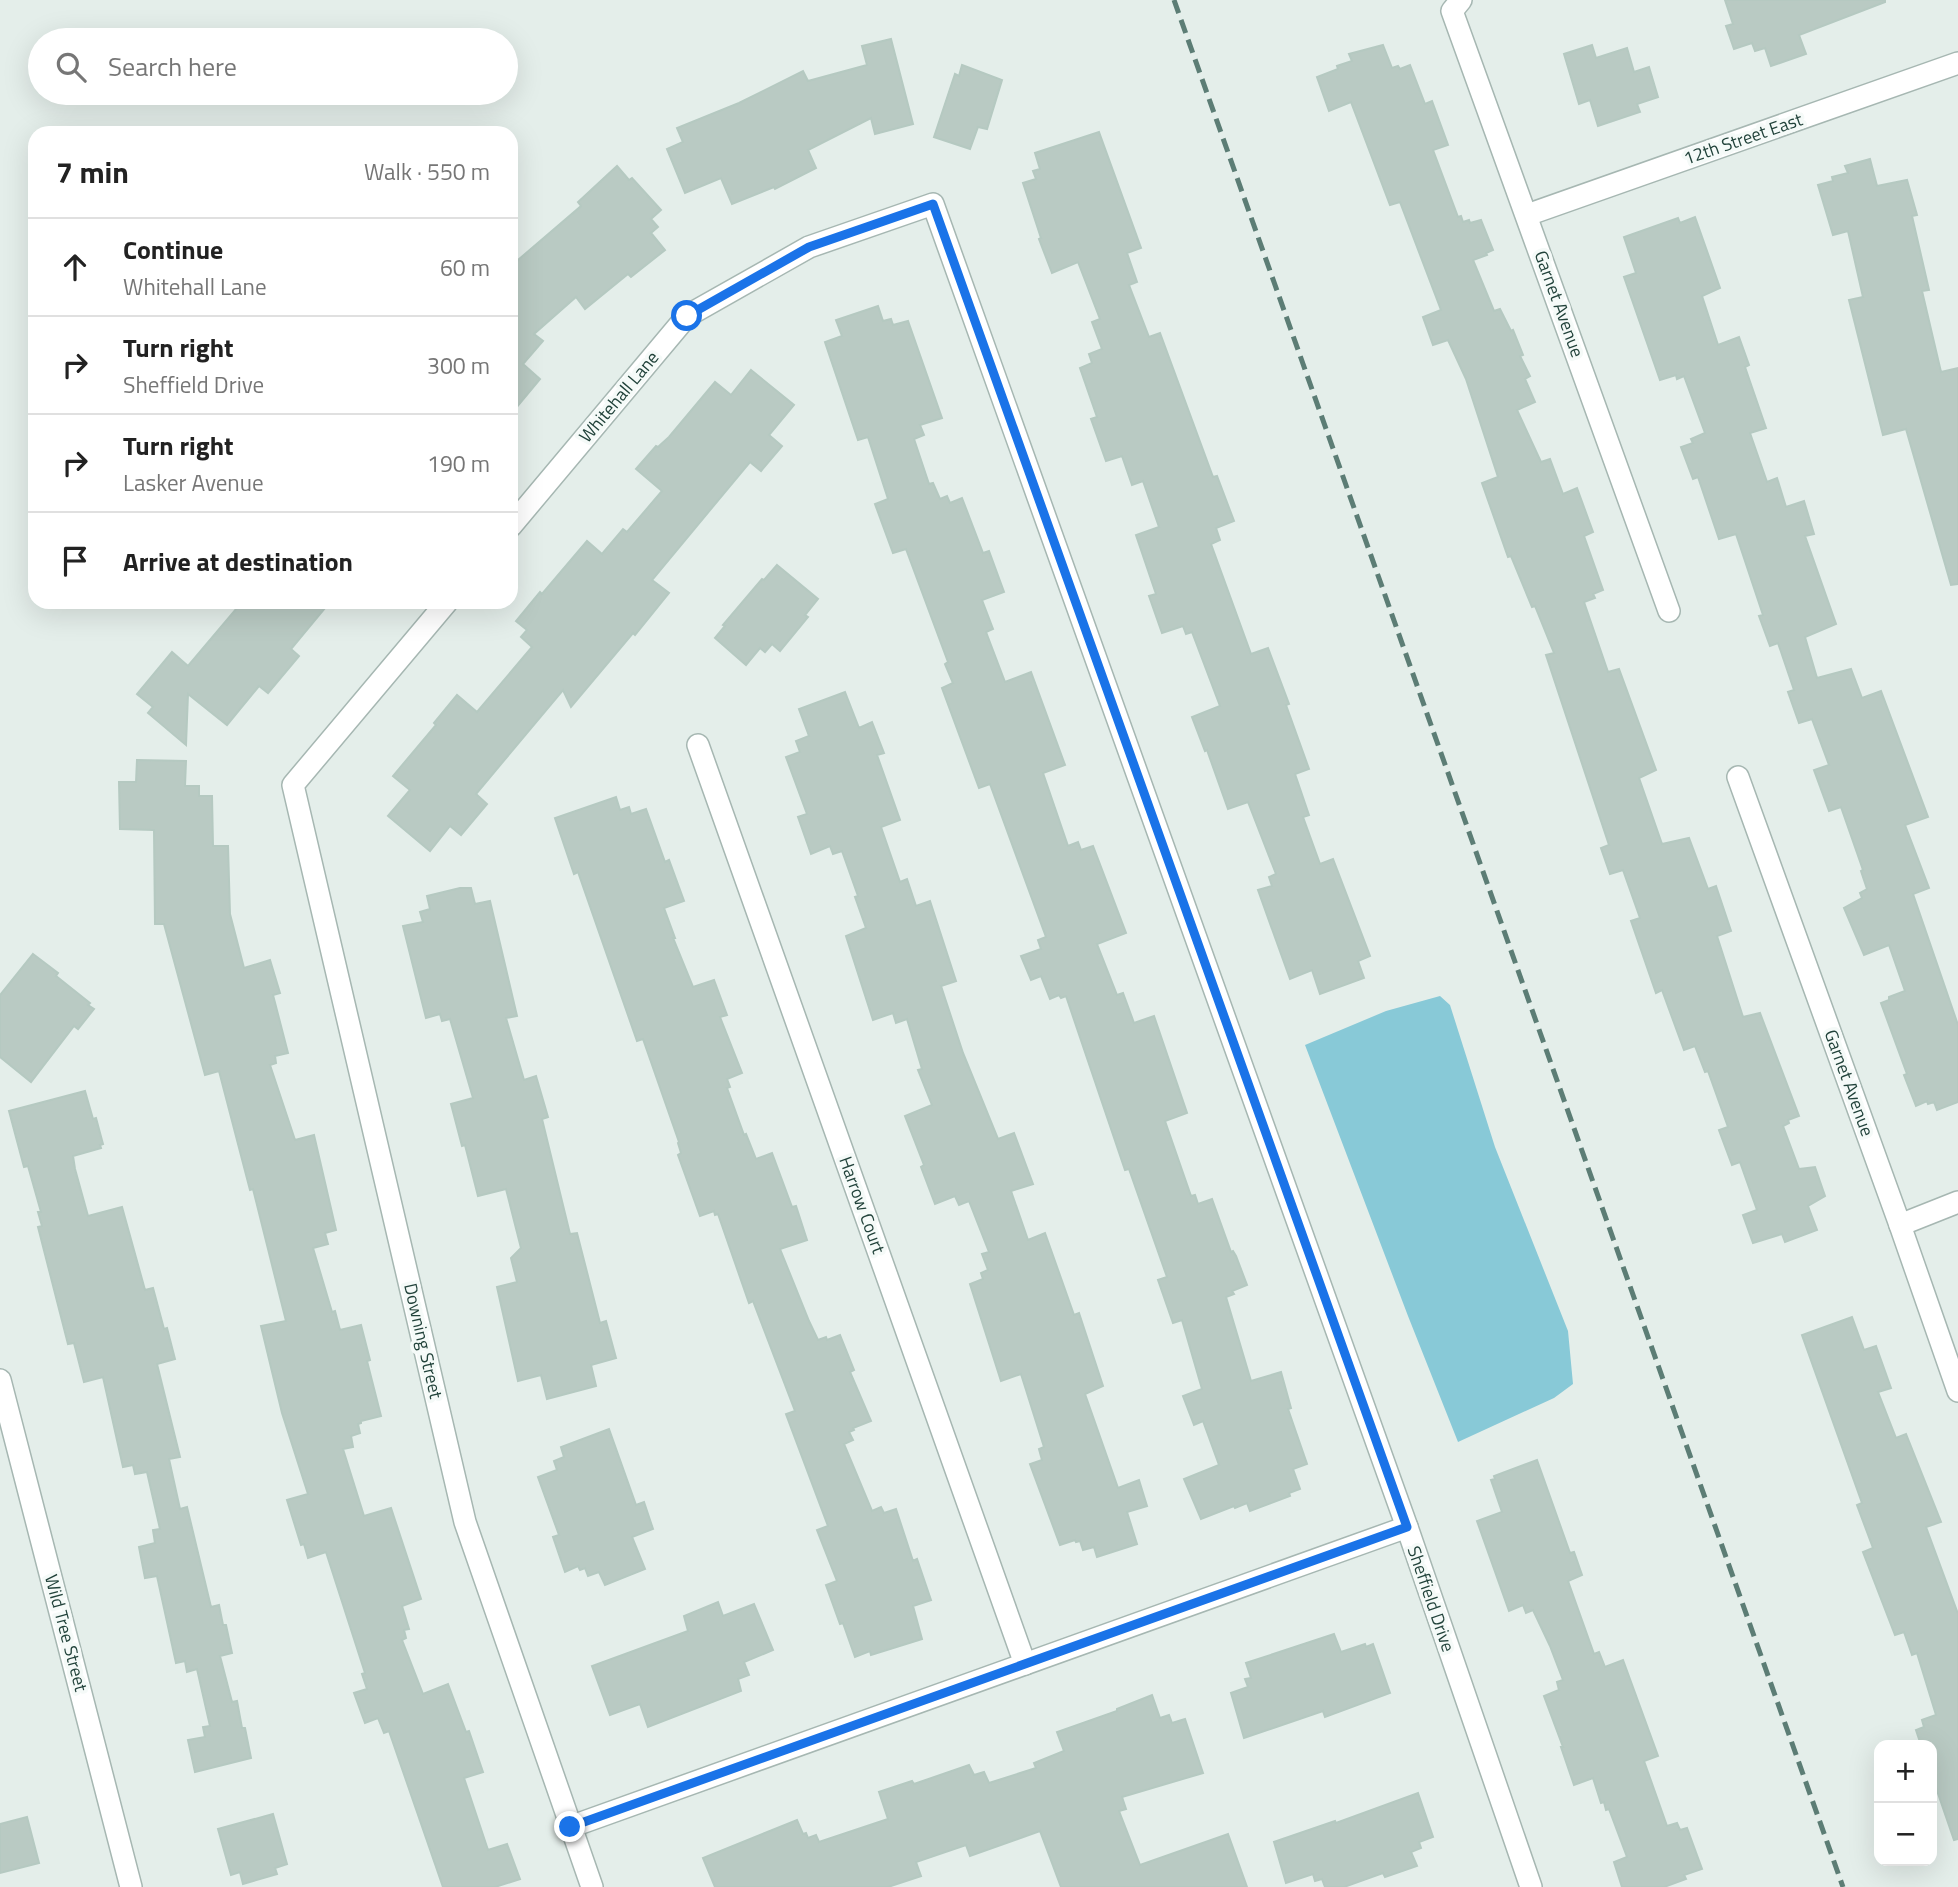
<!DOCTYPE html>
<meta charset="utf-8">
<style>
:root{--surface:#fff;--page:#f2f2f2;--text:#222;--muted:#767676;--line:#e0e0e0}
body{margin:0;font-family:"Titillium Web",sans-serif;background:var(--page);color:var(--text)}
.controls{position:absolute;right:21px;bottom:21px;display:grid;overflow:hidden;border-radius:14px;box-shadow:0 7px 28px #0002}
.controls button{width:63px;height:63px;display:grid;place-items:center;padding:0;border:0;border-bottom:2px solid var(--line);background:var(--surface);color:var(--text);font:35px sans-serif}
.stop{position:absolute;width:21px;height:21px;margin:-16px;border:5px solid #1a73e8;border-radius:50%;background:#fff}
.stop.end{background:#1a73e8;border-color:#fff;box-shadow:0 2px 7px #0008}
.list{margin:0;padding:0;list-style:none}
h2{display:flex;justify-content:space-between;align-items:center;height:91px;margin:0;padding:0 28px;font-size:30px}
h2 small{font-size:23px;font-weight:400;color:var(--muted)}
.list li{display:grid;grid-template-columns:46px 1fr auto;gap:21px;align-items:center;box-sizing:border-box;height:98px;padding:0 28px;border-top:2px solid var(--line)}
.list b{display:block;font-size:26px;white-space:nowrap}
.list p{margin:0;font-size:23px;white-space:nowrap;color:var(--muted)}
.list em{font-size:23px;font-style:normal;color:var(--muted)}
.icon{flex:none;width:38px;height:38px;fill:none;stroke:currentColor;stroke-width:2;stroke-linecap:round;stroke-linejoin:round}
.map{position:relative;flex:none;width:1958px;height:1887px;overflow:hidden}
.search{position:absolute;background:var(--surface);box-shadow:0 7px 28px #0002;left:28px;top:28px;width:490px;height:77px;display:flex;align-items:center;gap:18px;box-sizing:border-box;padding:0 24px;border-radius:38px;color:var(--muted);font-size:26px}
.panel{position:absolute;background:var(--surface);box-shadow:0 7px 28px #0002;left:28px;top:126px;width:490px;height:483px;border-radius:21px}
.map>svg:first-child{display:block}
</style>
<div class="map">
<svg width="1958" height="1887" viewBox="0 0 1958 1887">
<rect width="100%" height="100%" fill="#e4eeea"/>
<polygon fill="#88c9d7" points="1440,996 1450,1005 1495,1147 1568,1331 1573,1384 1554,1398 1458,1442 1408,1316 1305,1045 1386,1011"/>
<g fill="#b9cac3" stroke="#b5c9c1" stroke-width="2">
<polygon points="1725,0 1885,0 1885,2 1799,35 1806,54 1771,66 1765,48 1755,51 1752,43 1734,49 1726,26 1733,24"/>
<polygon points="891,39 913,124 875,134 871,118 808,150 816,168 775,189 774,187 732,204 721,178 685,193 667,149 683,142 677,128 739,103 803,71 808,81 867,65 862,46"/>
<polygon points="1383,45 1392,68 1398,66 1400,69 1410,65 1425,104 1432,101 1448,145 1433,150 1458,217 1461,216 1463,222 1469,220 1470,223 1481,220 1493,250 1486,253 1487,255 1473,260 1494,311 1500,309 1511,331 1513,330 1523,355 1520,356 1530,376 1525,379 1535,402 1517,410 1541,462 1550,459 1563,494 1577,488 1593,532 1584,536 1603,590 1593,594 1595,598 1584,602 1608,672 1619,669 1656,770 1639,778 1662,844 1689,838 1708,889 1716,886 1731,931 1717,936 1743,1017 1760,1013 1799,1116 1788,1120 1789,1123 1783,1126 1799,1169 1815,1167 1825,1196 1808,1206 1817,1230 1785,1242 1782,1234 1753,1243 1743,1215 1757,1210 1740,1162 1732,1165 1719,1130 1728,1127 1708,1071 1705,1072 1695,1046 1684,1050 1662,990 1656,993 1631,921 1640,918 1623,870 1610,874 1601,848 1609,845 1546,655 1554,653 1535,606 1532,607 1511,556 1508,557 1482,483 1498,477 1466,379 1448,340 1433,345 1423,317 1441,310 1400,202 1390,205 1351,102 1329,111 1317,77 1338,69 1337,66 1352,61 1349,54"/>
<polygon points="1592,45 1596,58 1627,48 1634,72 1649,67 1658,97 1637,104 1640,112 1598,126 1590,100 1579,104 1564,54"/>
<polygon points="962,65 1002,80 987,129 978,127 970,149 934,137 955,74 959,76"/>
<polygon points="1099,132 1141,248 1127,253 1137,282 1129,285 1149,337 1160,333 1213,477 1217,476 1234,521 1216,528 1220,540 1211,544 1251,654 1268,648 1289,704 1286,705 1309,769 1295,774 1309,815 1303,817 1320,864 1333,859 1370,956 1358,961 1364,978 1320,994 1312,970 1290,979 1258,890 1272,886 1269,877 1276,874 1248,802 1228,809 1207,750 1205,751 1192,717 1220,706 1192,632 1186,634 1183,626 1162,633 1149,596 1156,594 1136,535 1159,527 1143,481 1132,485 1122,456 1106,461 1091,419 1097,417 1080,368 1092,363 1089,354 1102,349 1092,322 1100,319 1078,262 1052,273 1039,239 1041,238 1023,183 1036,179 1033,171 1040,169 1035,153"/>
<polygon points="1870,159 1877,186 1907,180 1917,215 1912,216 1929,290 1922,291 1941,372 1958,368 1958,584 1951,585 1906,429 1883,435 1849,300 1863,297 1848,231 1833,235 1818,185 1833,181 1832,177 1848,173 1845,166"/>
<polygon points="617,166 629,180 632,178 661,210 651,219 658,227 651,233 665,250 631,277 628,274 585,309 576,297 534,334 543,341 523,364 540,379 511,414 511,266 581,206 578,202"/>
<polygon points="1695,217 1720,288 1702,296 1718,345 1739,337 1749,365 1745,367 1766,428 1750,433 1767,482 1777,478 1786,507 1804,501 1814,534 1805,536 1836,624 1805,637 1817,678 1851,669 1862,698 1881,691 1928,817 1905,825 1929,888 1913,894 1958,1025 1958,1102 1937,1110 1934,1102 1928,1104 1927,1101 1916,1106 1904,1075 1907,1074 1881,1003 1889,1000 1889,997 1905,991 1889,945 1864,955 1844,908 1862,898 1860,893 1867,889 1861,871 1863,870 1841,807 1829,811 1814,770 1829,765 1812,719 1799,723 1788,692 1794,690 1778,643 1770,646 1759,616 1763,615 1736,534 1719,539 1698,477 1693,479 1681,447 1693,443 1691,439 1705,433 1684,376 1677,379 1676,375 1660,380 1624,277 1636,273 1624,237 1678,218 1680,223"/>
<polygon points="878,306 883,321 891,319 893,325 908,321 942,418 920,425 924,435 914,439 929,484 933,483 940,499 947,496 950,503 962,498 983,553 989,551 1004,592 982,600 993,629 986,632 1005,682 1031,672 1065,765 1043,773 1068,846 1078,842 1081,850 1093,846 1126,933 1097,944 1117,995 1123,993 1134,1023 1154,1016 1187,1113 1165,1121 1191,1196 1195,1195 1198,1204 1212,1199 1231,1252 1233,1251 1236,1256 1247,1285 1232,1291 1234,1294 1226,1297 1251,1381 1281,1372 1291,1408 1288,1409 1307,1464 1293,1469 1300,1489 1289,1493 1290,1496 1250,1511 1247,1503 1235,1508 1234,1506 1201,1519 1184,1479 1219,1465 1203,1421 1194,1425 1183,1396 1202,1389 1182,1320 1173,1323 1158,1280 1167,1277 1129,1169 1125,1170 1066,996 1061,998 1059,995 1050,999 1041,976 1031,980 1021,956 1041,949 1038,940 1046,937 990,784 979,788 942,688 953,683 945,664 948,662 906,549 893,553 875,504 888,499 868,437 858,440 825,342 842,336 836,320"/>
<polygon points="751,370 794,405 769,435 782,446 761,471 750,462 652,580 669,593 635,635 633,633 571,707 563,690 476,794 487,804 461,835 450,826 430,851 388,816 410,790 393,776 436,725 434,723 457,695 477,712 532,647 521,637 527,630 516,621 540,592 542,594 587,541 602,554 623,529 627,532 662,491 636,469 656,446 658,447 669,437 715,382 731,395"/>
<polygon points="777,565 818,599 805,615 808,617 780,651 772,644 765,652 760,648 746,665 715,638 725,626 723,625 762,579 764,580"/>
<polygon points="242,602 330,602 291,649 299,656 268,693 259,686 227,725 188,694 186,745 148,713 153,707 137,694 172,652 188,666"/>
<polygon points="845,692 859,728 872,722 884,753 877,755 900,820 881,827 900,882 907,879 916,906 930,901 956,981 941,986 963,1053 998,1139 1014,1133 1033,1184 1011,1191 1028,1240 1045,1233 1074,1315 1079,1313 1103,1386 1085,1394 1118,1488 1139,1480 1147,1506 1127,1512 1137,1544 1097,1557 1094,1547 1083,1550 1080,1541 1076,1542 1075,1540 1060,1545 1030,1464 1042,1460 1039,1449 1044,1447 1021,1374 1001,1381 970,1284 983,1279 981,1273 988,1270 982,1254 989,1252 969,1201 959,1205 955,1196 935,1204 921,1167 924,1165 905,1116 932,1105 918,1070 922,1069 907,1019 896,1023 893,1013 873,1020 846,936 866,928 855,897 858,896 842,851 833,854 830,846 811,854 798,817 807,814 786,757 800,752 796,741 809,736 799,709"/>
<polygon points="137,760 186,761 185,786 199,786 199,796 212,796 213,846 228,846 230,914 244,968 270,960 280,993 273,995 288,1053 275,1056 276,1063 270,1065 295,1140 314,1135 336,1230 325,1233 328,1244 313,1248 332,1312 335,1311 340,1330 361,1325 370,1360 367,1361 381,1416 361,1421 361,1423 358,1424 360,1433 351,1436 353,1447 343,1449 364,1516 391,1508 421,1599 402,1606 409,1629 404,1630 406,1638 402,1640 423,1694 448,1684 466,1732 469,1731 483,1772 464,1778 488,1850 507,1844 520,1879 495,1887 443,1887 389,1731 384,1733 378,1718 365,1723 354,1693 367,1689 362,1674 365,1673 326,1552 308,1558 304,1544 301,1545 287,1500 308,1494 282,1413 261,1326 286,1321 253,1189 250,1190 219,1071 205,1075 164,924 155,924 154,830 120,829 119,782 136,782"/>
<polygon points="616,797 620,810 629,807 631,814 646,809 665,862 669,860 684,901 664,908 675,938 673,938 693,987 714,980 727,1015 720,1017 742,1073 727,1079 730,1087 727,1088 744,1135 746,1134 756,1159 772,1153 792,1207 796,1206 807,1240 780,1249 809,1321 818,1340 826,1337 827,1340 840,1335 854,1370 850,1372 871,1421 853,1428 854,1430 849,1432 853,1440 844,1444 872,1511 881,1507 884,1513 896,1509 913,1561 917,1559 931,1600 913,1606 922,1639 871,1655 870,1651 855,1657 843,1623 840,1624 826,1585 837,1581 817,1530 828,1526 786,1414 795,1411 753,1301 749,1303 718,1214 715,1215 714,1211 700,1216 678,1155 681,1153 678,1143 679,1142 643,1039 637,1041 578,872 574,874 555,818"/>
<polygon points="460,888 471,888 475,904 490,901 517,1016 506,1018 524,1080 536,1076 548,1117 542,1119 570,1234 577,1233 600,1323 606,1321 616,1358 591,1365 596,1386 547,1399 541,1375 518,1381 497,1287 517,1282 511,1258 521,1248 506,1189 478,1196 465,1145 462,1146 451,1104 473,1098 450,1019 442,1021 440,1014 426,1018 403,926 423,922 420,912 430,909 427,896"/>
<polygon points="33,954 58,973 56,976 90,1003 88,1005 94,1009 78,1029 74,1026 31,1082 0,1057 0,995"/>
<polygon points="85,1091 93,1119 96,1118 103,1144 100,1145 101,1148 73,1156 75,1169 88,1216 122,1207 145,1290 153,1288 164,1329 167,1328 175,1359 157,1364 180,1457 169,1459 180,1509 187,1507 211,1607 219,1605 223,1625 226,1625 232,1653 220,1656 232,1702 237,1701 242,1728 245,1728 251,1758 195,1772 188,1740 205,1737 203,1727 210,1726 197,1669 187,1672 185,1661 176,1663 157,1576 145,1578 139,1547 155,1543 153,1530 160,1529 147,1472 135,1474 133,1465 123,1467 103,1377 84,1382 74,1343 68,1344 38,1227 42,1226 38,1212 41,1212 28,1166 24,1167 9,1111"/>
<polygon points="1852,1317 1864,1350 1876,1346 1891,1388 1878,1392 1896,1438 1906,1434 1941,1522 1926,1527 1958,1614 1958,1839 1954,1840 1932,1776 1932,1745 1921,1745 1916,1730 1924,1727 1922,1720 1936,1715 1917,1653 1912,1655 1904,1632 1895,1635 1863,1552 1873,1548 1857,1505 1862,1503 1802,1335"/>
<polygon points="609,1429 636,1505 644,1502 653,1529 632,1537 645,1569 605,1585 599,1572 588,1576 585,1568 580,1570 578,1566 565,1572 553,1537 559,1535 538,1477 557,1470 554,1461 564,1457 561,1447"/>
<polygon points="1537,1460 1570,1553 1574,1552 1582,1575 1568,1581 1594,1654 1599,1652 1605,1667 1623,1660 1658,1756 1644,1761 1667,1826 1677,1823 1680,1830 1687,1828 1702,1869 1684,1875 1686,1879 1664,1887 1622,1887 1614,1862 1627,1857 1609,1809 1606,1810 1604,1802 1601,1803 1593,1778 1574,1785 1561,1747 1563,1747 1544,1696 1559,1690 1557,1682 1563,1680 1550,1646 1533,1610 1526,1613 1523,1605 1509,1611 1477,1521 1502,1512 1491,1480 1495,1479 1494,1476"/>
<polygon points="718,1602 723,1616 754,1604 773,1650 744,1662 749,1675 738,1679 741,1691 648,1727 640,1704 610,1715 592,1666 688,1631 684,1616"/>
<polygon points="1334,1634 1341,1652 1365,1644 1366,1647 1373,1644 1390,1693 1325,1717 1323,1711 1244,1738 1231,1693 1248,1687 1245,1679 1251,1678 1246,1663"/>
<polygon points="1152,1695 1160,1718 1169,1715 1172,1723 1185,1719 1203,1773 1122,1797 1126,1809 1119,1811 1140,1865 1228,1834 1247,1887 1061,1887 1040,1831 970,1856 966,1845 916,1862 921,1876 888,1887 715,1887 703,1858 797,1820 803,1834 806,1833 808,1838 816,1835 819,1842 888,1819 879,1792 912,1781 914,1784 969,1765 974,1775 984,1772 989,1783 1036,1768 1034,1763 1064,1751 1057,1732 1117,1711 1117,1709"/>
<polygon points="1418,1793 1433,1837 1419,1842 1421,1848 1411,1852 1417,1866 1385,1877 1383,1873 1344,1887 1325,1887 1322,1879 1315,1881 1313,1874 1286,1883 1274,1842 1335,1821 1336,1823"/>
<polygon points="273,1814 287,1864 275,1868 277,1874 243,1884 240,1872 231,1875 218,1829"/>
<polygon points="27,1817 39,1863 0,1873 0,1824"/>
</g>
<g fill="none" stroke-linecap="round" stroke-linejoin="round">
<defs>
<g id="minor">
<polyline points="1461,0 1452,11 1669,611"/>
<polyline points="1527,215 1958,63"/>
<polyline points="511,526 687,316 809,247 933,204 1407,1527 1531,1887"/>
<polyline points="447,602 293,785 465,1522 592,1887"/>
<polyline points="698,745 1025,1664"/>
<polyline points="1738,777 1900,1225 1958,1391"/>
<polyline points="1900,1225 1958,1202"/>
<polyline points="0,1380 131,1887"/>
<polyline points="570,1827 1407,1527"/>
</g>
</defs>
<use href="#minor" stroke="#a6b7b2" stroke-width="24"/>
<use href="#minor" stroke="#fff" stroke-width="21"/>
<polyline stroke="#5c7d75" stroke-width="5" stroke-dasharray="14 7" stroke-linecap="butt" points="1174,0 1843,1887"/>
</g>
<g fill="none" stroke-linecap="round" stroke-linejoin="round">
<polyline stroke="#1a73e8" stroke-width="9" points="570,1827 1407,1527 933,204 809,247 687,316"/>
</g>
<g text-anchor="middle" stroke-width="7" stroke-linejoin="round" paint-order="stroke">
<g font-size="18" fill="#21423a" stroke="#f5faf8">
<text transform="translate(1743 139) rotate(-19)" y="6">12th Street East</text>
<text transform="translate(1559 304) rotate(70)" y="6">Garnet Avenue</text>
<text transform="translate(619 397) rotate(-50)" y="6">Whitehall Lane</text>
<text transform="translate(1849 1083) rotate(70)" y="6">Garnet Avenue</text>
<text transform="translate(862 1205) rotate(70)" y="6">Harrow Court</text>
<text transform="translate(423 1341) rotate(77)" y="6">Downing Street</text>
<text transform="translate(1431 1599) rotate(71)" y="6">Sheffield Drive</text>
<text transform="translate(66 1633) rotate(75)" y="6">Wild Tree Street</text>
</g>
</g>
</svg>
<div class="controls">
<button>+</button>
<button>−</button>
</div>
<div class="stop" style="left:687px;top:316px"></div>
<div class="stop end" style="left:570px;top:1827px"></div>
<div class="search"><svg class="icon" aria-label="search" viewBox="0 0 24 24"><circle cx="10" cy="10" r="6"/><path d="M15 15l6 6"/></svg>Search here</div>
<section class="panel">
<h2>7 min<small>Walk · 550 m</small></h2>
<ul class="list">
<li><svg class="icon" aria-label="ahead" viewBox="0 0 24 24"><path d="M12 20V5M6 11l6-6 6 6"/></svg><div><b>Continue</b><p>Whitehall Lane</p></div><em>60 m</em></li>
<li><svg class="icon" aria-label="right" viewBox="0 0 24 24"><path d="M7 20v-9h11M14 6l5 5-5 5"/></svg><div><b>Turn right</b><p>Sheffield Drive</p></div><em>300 m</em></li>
<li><svg class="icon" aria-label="right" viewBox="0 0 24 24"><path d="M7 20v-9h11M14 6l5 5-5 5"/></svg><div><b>Turn right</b><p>Lasker Avenue</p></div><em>190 m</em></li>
<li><svg class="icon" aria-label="arrive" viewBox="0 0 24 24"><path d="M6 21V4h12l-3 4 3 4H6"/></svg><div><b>Arrive at destination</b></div></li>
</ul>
</section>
</div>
